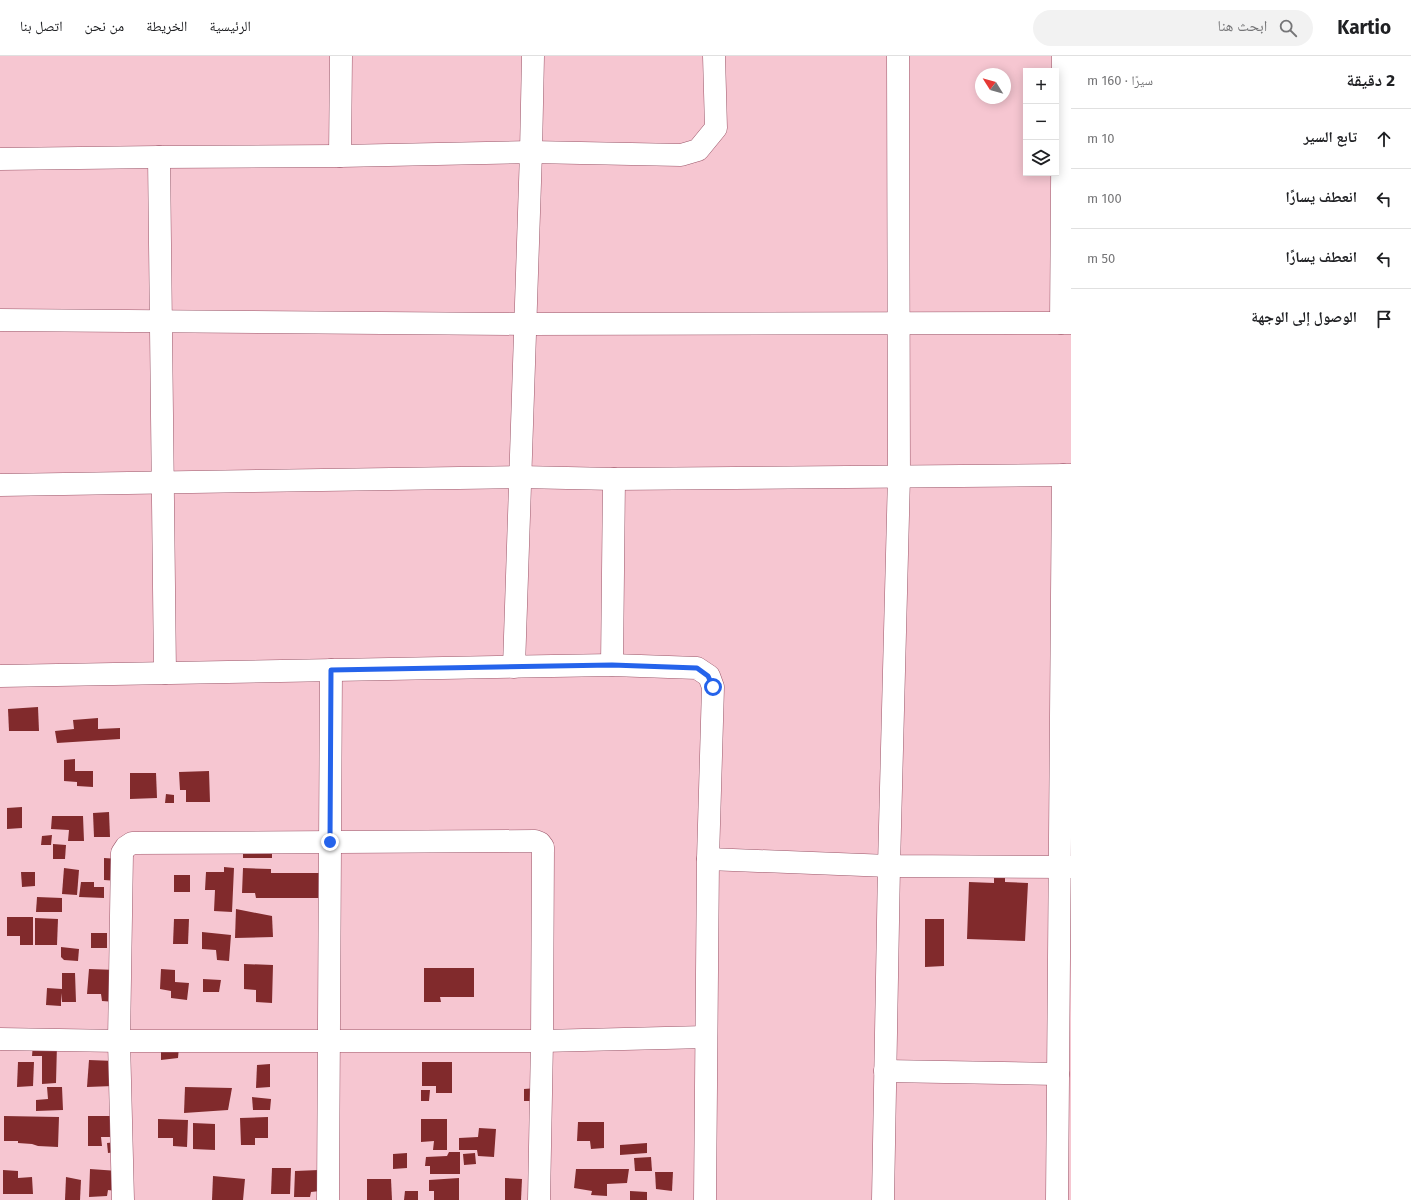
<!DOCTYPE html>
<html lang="ar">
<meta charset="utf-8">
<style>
:root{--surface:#fff;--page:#f2f2f2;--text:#202124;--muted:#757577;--line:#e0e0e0}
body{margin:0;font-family:"Fira Sans","Noto Naskh Arabic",sans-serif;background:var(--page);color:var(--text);direction:rtl}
.controls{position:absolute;right:12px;top:12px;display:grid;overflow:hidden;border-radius:0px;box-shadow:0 2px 10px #0003}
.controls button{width:36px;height:36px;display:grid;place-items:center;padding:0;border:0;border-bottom:1px solid var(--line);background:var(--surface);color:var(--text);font:20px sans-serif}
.compass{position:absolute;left:975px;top:12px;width:36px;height:36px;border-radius:50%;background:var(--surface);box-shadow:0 2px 10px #0003;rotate:307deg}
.stop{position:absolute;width:12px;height:12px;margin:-9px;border:3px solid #2563eb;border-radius:50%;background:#fff}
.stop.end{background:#2563eb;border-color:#fff;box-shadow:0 1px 4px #0008}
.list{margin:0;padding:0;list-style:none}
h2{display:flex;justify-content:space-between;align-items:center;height:52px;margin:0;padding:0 16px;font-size:17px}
h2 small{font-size:13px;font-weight:400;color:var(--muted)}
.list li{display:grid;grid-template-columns:26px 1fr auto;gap:12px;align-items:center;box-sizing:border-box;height:60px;padding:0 16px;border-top:1px solid var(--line)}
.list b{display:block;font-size:15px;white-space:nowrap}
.list em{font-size:13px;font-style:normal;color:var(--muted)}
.icon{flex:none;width:22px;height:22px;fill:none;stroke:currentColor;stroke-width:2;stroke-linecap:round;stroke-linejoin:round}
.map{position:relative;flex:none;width:1071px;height:1144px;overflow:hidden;direction:ltr}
header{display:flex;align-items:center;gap:24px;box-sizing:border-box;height:56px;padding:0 20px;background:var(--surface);border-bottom:1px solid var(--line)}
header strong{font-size:19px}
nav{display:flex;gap:22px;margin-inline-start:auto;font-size:14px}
.search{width:280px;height:36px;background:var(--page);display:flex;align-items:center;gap:10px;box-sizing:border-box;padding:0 14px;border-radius:22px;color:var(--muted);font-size:15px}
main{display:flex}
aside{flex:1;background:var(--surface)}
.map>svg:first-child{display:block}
</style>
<header>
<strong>Kartio</strong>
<div class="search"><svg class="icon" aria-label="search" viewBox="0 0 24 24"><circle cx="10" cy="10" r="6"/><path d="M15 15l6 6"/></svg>ابحث هنا</div>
<nav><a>الرئيسية</a><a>الخريطة</a><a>من نحن</a><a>اتصل بنا</a></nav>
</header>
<main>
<aside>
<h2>2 دقيقة<small>سيرًا · 160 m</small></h2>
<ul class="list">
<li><svg class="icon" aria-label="ahead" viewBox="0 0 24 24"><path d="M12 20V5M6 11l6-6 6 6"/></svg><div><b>تابع السير</b></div><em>10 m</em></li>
<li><svg class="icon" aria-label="left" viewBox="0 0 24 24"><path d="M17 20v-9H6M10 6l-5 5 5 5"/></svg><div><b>انعطف يسارًا</b></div><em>100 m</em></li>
<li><svg class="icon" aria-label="left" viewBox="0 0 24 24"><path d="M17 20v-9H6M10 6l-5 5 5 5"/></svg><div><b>انعطف يسارًا</b></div><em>50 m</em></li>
<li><svg class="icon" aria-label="arrive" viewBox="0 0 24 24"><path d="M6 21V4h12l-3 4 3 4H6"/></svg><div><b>الوصول إلى الوجهة</b></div></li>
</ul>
</aside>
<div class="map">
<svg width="1071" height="1144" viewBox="0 0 1071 1144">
<rect width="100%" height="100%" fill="#f6c6d1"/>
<g fill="#812a2c">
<polygon points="38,651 39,675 9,675 8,653"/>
<polygon points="98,662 98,673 120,672 120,683 57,687 55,675 74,673 73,664"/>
<polygon points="75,703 75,715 93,715 93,731 77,730 77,726 64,725 64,704"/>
<polygon points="209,715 210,746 186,746 186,734 180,734 179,716"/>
<polygon points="130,717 156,717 157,742 130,743"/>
<polygon points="166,738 174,739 174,747 165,747"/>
<polygon points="22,751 22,772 7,773 7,752"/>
<polygon points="109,756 110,781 94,781 93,757"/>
<polygon points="52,760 83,760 84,785 68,785 69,774 51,773"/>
<polygon points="52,779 51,789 41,789 42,780"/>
<polygon points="53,788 66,789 65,803 53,803"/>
<polygon points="272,790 272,802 243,802 243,791"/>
<polygon points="104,802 119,803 118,825 104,824"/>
<polygon points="224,811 234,812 232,856 214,855 215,834 205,834 206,816 224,816"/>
<polygon points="64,812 79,814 77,839 62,838"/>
<polygon points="243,812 271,813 271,817 326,817 327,842 256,842 255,837 242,837"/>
<polygon points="21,816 35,816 35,830 22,831"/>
<rect x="174" y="819" width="16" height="17"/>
<polygon points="994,820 1005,821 1005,826 1028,827 1025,885 967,883 969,826 994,827"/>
<polygon points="81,826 94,826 94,831 104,831 104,842 79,841"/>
<polygon points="37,841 62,842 62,856 36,856"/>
<polygon points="236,853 272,860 273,881 235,882"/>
<polygon points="7,861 33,861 33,889 20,889 20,880 7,880"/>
<polygon points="35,862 58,863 57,889 35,889"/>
<polygon points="174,863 189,863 188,888 173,888"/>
<polygon points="925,863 944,863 944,910 925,911"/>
<polygon points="202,876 231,879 229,905 217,904 216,894 202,893"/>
<rect x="91" y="877" width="16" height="15"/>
<polygon points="61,891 79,893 78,905 64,904 61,901"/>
<polygon points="244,908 273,909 272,947 256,946 256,934 244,933"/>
<polygon points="424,912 474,912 474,941 440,941 441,946 424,946"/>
<polygon points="89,913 117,914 116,946 102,945 101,938 87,938"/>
<polygon points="161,913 175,914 175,926 189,927 187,944 171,942 171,935 160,933"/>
<polygon points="62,917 75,917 76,946 62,946 61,937 61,950 46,949 47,932 62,933"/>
<polygon points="203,923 221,924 219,936 203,936"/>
<polygon points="33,988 57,988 56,1027 42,1028 42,1000 32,1000"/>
<polygon points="179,991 178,1002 161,1004 161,992"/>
<polygon points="89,1004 115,1005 113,1030 87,1031"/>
<polygon points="18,1006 34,1006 33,1030 17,1031"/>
<polygon points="422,1006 452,1006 452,1037 436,1037 436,1030 422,1030"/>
<polygon points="270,1008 270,1031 256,1032 257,1009"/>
<polygon points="47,1031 62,1031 63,1054 36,1055 36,1044 48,1043"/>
<polygon points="185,1031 232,1032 228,1054 184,1057"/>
<polygon points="537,1032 538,1045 524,1045 524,1033"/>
<polygon points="421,1034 430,1034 429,1045 421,1045"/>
<polygon points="252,1041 271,1043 270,1054 253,1054"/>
<polygon points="4,1060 59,1061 58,1091 38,1090 32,1088 18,1087 18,1085 4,1085"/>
<polygon points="88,1060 113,1060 115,1081 101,1081 102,1090 88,1090"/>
<polygon points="268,1061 268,1082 255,1082 255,1089 241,1089 240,1062"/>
<polygon points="158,1063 188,1064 187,1091 173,1090 173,1082 158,1082"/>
<polygon points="421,1063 447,1063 447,1094 433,1094 434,1085 421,1086"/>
<polygon points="578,1066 604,1066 604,1092 591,1093 590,1085 577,1085"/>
<polygon points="193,1067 215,1068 215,1094 193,1093"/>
<polygon points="479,1072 496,1073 494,1101 478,1100 477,1094 459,1094 459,1082 478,1081"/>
<polygon points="117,1086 117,1096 108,1097 107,1087"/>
<polygon points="647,1087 647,1097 620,1099 620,1089"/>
<polygon points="449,1096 460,1096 460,1118 430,1118 430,1110 425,1110 426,1101 447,1100"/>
<polygon points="407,1097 407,1112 393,1113 393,1098"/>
<polygon points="475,1097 476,1108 464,1109 463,1098"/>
<polygon points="651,1101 652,1115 635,1115 634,1102"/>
<polygon points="272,1112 291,1112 290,1138 271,1138"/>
<polygon points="90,1113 118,1115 116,1135 108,1134 107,1140 89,1141"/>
<polygon points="576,1113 629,1113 627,1127 607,1128 607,1140 591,1139 592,1135 574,1132"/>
<polygon points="3,1114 18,1115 18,1122 32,1121 33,1138 3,1138"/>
<polygon points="319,1114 320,1135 311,1136 310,1141 294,1141 295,1115"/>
<polygon points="655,1116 673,1116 672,1135 656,1133"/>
<polygon points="213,1120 245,1123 243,1144 212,1144"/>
<polygon points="66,1121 81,1124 80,1144 65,1144"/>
<polygon points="459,1122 459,1144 434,1144 434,1135 429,1135 429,1124"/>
<polygon points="505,1122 522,1123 521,1144 505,1144"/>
<polygon points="367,1123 391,1123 392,1144 367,1144"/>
<polygon points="405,1135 418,1135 418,1144 404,1144"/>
<polygon points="630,1135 647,1136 647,1144 630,1144"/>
</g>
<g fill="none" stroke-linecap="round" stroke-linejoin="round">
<defs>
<g id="street">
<polyline points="340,100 341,0"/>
<polyline points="159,101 165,617"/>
<polyline points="0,103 159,101 340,100 531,96 681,99 698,94 716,72 714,0"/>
<polyline points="0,264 525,268 1071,267"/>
<polyline points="1061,267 1063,0"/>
<polyline points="612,609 614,423"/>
<polyline points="514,611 531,96 533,0"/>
<polyline points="0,620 612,609 697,612 709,620 713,631 708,803 705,1144"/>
<polyline points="708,803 889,810 1071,811"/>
<polyline points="0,983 119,985 542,985 706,981"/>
<polyline points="885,1015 1058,1018"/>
<polyline points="123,1144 119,985 122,797 126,791 132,787 535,785 540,787 543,791 542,985 539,1144"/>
<polyline points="328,1144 331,614"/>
<polyline points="883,1144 889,810 899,420 898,0"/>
<polyline points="1057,1144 1063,419"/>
</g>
<polyline id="secondary" points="0,429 520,421 614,423 1071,419"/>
</defs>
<use href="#street" stroke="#9b5669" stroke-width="23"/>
<use href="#secondary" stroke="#9b5669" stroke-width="23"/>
<use href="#street" stroke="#fff" stroke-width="22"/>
<use href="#secondary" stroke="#fff" stroke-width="22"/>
</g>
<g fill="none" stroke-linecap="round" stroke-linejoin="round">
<polyline stroke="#2563eb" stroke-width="5" points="330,786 331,614 612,609 697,612 708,620 713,631"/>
</g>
</svg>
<div class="controls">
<button>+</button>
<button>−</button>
<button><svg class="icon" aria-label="layers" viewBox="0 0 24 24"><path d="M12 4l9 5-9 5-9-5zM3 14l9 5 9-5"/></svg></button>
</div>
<svg class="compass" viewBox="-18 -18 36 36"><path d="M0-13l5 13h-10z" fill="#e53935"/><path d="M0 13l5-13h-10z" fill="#757577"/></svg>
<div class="stop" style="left:713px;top:631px"></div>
<div class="stop end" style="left:330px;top:786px"></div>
</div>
</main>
